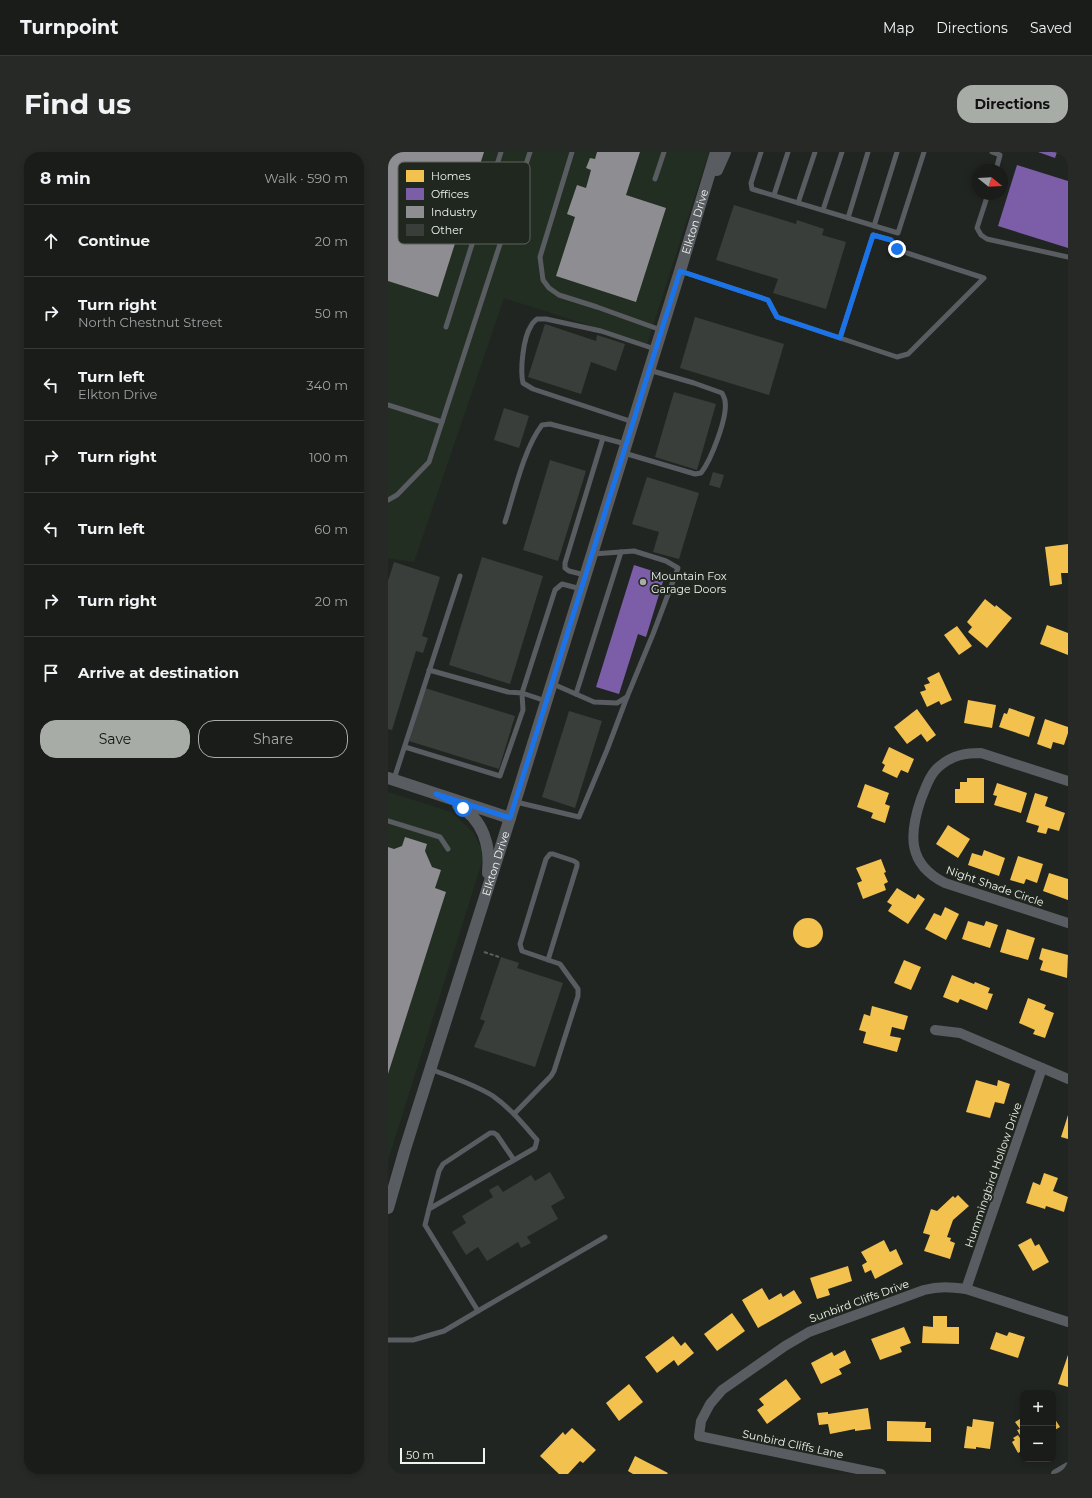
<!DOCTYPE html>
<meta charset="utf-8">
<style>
:root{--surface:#191c19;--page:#262926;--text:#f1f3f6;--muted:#9fa1a2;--line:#373a38;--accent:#a7aca7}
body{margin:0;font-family:Montserrat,sans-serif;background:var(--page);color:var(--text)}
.controls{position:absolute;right:12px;bottom:12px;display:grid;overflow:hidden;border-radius:8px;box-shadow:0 2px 6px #0003}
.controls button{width:36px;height:36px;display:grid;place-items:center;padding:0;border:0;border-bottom:1px solid var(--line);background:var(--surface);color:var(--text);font:20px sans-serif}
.compass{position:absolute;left:584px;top:12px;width:36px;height:36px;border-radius:50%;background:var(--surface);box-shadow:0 2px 6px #0003;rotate:108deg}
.scale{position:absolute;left:12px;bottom:10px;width:85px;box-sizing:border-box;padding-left:4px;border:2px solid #eff4ef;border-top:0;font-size:11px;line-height:14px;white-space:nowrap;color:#eff4ef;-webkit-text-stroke:3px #20271f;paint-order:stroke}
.stop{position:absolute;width:12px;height:12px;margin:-9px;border:3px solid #1a73e8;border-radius:50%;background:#fff}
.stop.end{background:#1a73e8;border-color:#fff;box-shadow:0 1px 4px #0008}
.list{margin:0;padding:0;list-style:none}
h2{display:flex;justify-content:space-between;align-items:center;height:52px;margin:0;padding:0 16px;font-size:17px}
h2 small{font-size:13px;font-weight:400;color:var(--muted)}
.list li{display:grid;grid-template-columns:26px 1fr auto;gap:12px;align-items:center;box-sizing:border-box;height:72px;padding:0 16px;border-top:1px solid var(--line)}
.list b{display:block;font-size:15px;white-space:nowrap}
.list p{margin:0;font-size:13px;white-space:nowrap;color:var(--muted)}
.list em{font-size:13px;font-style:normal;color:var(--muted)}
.actions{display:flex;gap:8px;padding:12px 16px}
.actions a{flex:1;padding:9px 0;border:1px solid var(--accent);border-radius:16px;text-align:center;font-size:14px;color:var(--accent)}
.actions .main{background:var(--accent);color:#111}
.icon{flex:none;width:22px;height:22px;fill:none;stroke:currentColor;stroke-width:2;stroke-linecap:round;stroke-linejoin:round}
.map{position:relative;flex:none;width:680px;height:1322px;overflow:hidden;border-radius:16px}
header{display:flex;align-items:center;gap:24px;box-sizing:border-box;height:56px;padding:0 20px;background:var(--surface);border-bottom:1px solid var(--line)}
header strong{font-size:19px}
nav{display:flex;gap:22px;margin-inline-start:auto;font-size:14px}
.intro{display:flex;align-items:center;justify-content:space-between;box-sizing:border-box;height:96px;padding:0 24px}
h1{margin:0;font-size:28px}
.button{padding:10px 18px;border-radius:16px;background:var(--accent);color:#111;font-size:14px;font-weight:700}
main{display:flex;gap:24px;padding:0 24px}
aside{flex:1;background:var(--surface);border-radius:16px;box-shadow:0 2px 6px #0003}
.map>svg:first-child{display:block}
</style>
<header>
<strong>Turnpoint</strong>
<nav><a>Map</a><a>Directions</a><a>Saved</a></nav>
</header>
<div class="intro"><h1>Find us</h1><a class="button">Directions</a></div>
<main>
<aside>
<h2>8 min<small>Walk · 590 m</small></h2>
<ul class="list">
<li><svg class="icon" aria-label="ahead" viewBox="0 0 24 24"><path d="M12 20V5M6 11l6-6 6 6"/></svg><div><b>Continue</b></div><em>20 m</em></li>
<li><svg class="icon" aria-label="right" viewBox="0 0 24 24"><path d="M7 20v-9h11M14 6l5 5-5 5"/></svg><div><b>Turn right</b><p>North Chestnut Street</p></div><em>50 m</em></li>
<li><svg class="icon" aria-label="left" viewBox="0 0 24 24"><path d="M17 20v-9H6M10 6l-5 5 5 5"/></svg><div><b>Turn left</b><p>Elkton Drive</p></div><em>340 m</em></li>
<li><svg class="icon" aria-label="right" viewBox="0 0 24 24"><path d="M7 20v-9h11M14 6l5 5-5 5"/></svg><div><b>Turn right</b></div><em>100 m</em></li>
<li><svg class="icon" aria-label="left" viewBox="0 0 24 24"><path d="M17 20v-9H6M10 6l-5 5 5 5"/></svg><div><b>Turn left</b></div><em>60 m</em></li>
<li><svg class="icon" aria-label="right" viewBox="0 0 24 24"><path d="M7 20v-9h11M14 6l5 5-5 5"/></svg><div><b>Turn right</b></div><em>20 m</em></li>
<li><svg class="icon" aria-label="arrive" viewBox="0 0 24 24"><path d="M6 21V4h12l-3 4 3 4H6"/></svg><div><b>Arrive at destination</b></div></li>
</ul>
<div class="actions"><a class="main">Save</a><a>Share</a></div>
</aside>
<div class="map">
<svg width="680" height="1322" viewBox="0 0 680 1322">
<rect width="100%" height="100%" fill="#212521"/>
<g fill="#232e22">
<polygon points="0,0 321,0 259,192 116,146 26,410 0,406"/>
<polygon points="0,640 63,660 85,680 93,696 94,710 0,1008"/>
</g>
<g fill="#f2c14e">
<polygon points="680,392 680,421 673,421 674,432 662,434 657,395"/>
<polygon points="597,447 607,455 608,453 624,466 599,496 580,480 584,475 579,470"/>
<polygon points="659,473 680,481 680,503 652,492"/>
<polygon points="569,474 584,494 571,503 556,483"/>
<polygon points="551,520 564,548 553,553 551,549 539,555 532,540 538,538 536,533 542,531 539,526"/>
<polygon points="580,548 608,553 604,576 576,571"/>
<polygon points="621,556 647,565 641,585 611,575 616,561 619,562"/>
<polygon points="529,557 548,583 539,590 533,582 519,592 506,575"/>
<polygon points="657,567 680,575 680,581 676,593 665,590 663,597 649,592"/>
<polygon points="501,595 526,607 520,621 513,618 509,626 494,619 497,613 494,611"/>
<polygon points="579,626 596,626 596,651 567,651 567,637 572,637 572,630 579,630"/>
<polygon points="609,631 639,641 633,661 606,653 609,644 605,643"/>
<polygon points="477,632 501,641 497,652 502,654 497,671 483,666 485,661 469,655"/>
<polygon points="647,641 660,645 657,654 677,661 671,679 660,676 658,682 649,680 651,674 638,670"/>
<polygon points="560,673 582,687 570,706 548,692"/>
<polygon points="596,698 617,706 611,724 580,713 584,701 594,704"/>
<polygon points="630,704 655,712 649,731 638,727 636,732 622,728"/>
<polygon points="493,707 498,720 496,721 500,730 496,732 498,738 475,747 469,731 474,729 468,716"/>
<polygon points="661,721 680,727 680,748 655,739"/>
<polygon points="509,736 527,747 530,742 537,747 520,772 500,759 504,753 499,750"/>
<polygon points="557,755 571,762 558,788 537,777 546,761 553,764"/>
<circle cx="420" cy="781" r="15"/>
<polygon points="580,769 596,774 598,769 610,773 602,796 574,787"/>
<polygon points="619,777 647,786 640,808 612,800"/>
<polygon points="654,796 680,803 679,826 652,818 655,809 651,807"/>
<polygon points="516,808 533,815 523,838 506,831"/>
<polygon points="564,823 586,832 587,830 602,836 600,841 605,842 599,858 572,847 570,851 555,845"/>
<polygon points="640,846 658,853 656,857 666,861 657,886 645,882 647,878 631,871"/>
<polygon points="484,854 520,864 516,878 504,875 502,884 513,886 509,900 475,891 478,880 471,878 476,862 482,864"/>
<polygon points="588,928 609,934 610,928 622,932 616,952 607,950 602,966 578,960"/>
<polygon points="680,963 680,987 673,985"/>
<polygon points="656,1021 670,1026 665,1039 680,1045 676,1060 658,1054 657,1057 638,1051 645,1030 652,1033"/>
<polygon points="570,1043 581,1054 565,1068 559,1085 563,1086 562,1089 567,1091 562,1107 536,1099 542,1083 535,1081 543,1057 549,1059 565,1044 567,1046"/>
<polygon points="643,1086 647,1094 651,1092 661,1110 645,1119 630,1093"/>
<polygon points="496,1088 502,1100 508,1097 515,1112 487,1127 483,1118 477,1121 474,1113 479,1110 473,1100"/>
<polygon points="460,1114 464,1129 440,1137 442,1143 429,1147 422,1126"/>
<polygon points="374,1136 381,1148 393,1141 395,1145 406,1138 414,1151 370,1176 354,1148"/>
<polygon points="344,1161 357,1179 329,1199 316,1182"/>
<polygon points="545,1164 559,1164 559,1175 571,1175 571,1192 534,1191 535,1174 545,1175"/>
<polygon points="516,1175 523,1191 512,1195 514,1200 492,1208 483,1187"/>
<polygon points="608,1180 619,1184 621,1180 637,1185 630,1206 602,1197"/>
<polygon points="285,1184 293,1194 297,1190 306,1201 290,1214 286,1208 269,1221 257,1205"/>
<polygon points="457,1198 463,1211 451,1217 454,1222 433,1232 423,1211 444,1200 446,1204"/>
<polygon points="680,1203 680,1235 670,1232"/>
<polygon points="398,1227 413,1247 379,1272 369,1258 376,1253 371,1247"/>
<polygon points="241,1232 255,1250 231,1269 218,1251"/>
<polygon points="480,1256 483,1277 467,1279 467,1277 442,1282 440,1272 431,1273 429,1261 440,1260 440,1262"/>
<polygon points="665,1264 672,1275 665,1279"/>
<polygon points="635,1265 635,1298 630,1301 624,1290 627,1288 625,1286 630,1283 632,1286 633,1285 629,1278 632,1277 627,1270"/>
<polygon points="585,1267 606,1270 602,1297 588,1295 588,1297 576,1296 579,1274 584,1275"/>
<polygon points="499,1269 538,1270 537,1276 543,1276 543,1290 499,1289"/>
<polygon points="184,1276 208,1298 195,1311 192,1309 180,1322 171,1322 152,1304 175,1280 177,1283"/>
<polygon points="247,1304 280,1321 279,1322 245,1322 240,1319"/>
</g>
<g fill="#7b5ea7">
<polygon points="650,0 669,0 667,6"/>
<polygon points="629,13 680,29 680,96 610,74"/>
<polygon points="246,413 277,423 258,485 250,482 231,542 208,535"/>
</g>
<g fill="#8d8d92">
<polygon points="0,0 96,0 50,145 0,129"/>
<polygon points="209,0 252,0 238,43 278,56 248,150 168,124 187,65 179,62 189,33 198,36 203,18 198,16 202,6 207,7"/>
<polygon points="17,685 39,692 37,699 44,715 53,718 47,736 58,740 0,922 0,695 6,697 14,694"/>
</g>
<g fill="#3a3e3a">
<polygon points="346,53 408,72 409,68 436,77 434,83 458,90 438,157 385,141 390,127 328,108"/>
<polygon points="307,165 396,192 381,243 292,216"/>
<polygon points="157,172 208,189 209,183 237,192 228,219 203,210 193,242 140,225"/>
<polygon points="286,240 328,252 309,318 267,305"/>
<polygon points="116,256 141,264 131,296 106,288"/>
<polygon points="162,308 198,319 170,409 135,398"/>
<polygon points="325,320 336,323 332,336 321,333"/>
<polygon points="259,325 311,341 291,407 265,400 271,380 244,372"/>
<polygon points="94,405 155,424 122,532 61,513"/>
<polygon points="6,410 52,425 34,484 40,486 35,501 28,499 4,578 0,577 0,429"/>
<polygon points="37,536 127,564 111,617 21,589"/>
<polygon points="181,559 214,569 187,656 154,645"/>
<polygon points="113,805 131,811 129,816 175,831 147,915 86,895 97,869 92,867"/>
<polygon points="162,1020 177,1046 163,1054 170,1067 139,1085 143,1091 133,1096 130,1090 99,1109 90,1095 78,1103 64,1080 78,1071 74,1064 105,1045 101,1038 110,1033 115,1040 143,1023 147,1029"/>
</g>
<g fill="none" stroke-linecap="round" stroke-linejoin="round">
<polyline stroke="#5c6061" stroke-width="2" stroke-dasharray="4 2" stroke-linecap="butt" points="96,800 111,805"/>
<g stroke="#595c61" stroke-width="5">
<polyline points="184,0 152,105 155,128 161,136 171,143 209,155 273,178"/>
<polyline points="373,0 363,31 364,37 510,81 536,0"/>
<polyline points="604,0 612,3 608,18"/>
<polyline points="267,27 276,0"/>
<polyline points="600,42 589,76 593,83 599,87 680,105"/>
<polyline points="386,43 400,0"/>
<polyline points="410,51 427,0"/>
<polyline points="435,58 454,0"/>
<polyline points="460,66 480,0"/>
<polyline points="486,74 509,0"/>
<polyline points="292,119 380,148 389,165 509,205 520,202 596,126 519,101 509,97 503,88 485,83 452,186"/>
<polyline points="58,175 113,0"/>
<polyline points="0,253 54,270"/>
<path d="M245 270 145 237 135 231C132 218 135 186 143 174 144 171 147 169 149 167H158L213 179 267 197"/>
<path d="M236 301 307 322 313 321C323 308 340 265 337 249 337 247 335 243 334 241L306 231 261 218"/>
<polyline points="0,348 9,343 41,310 142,0"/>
<path d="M117 370C126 342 136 296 154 273L162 272 238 292"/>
<polyline points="197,423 181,419 177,416 177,411 215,286"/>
<polyline points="165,532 206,550 229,551 239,545 265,482 290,416 278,409 246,399 205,402"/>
<polyline points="188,542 233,400"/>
<polyline points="158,549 134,541 167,438 174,432 193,437"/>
<polyline points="17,595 112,624 135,558 134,541 120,540 41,518"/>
<polyline points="6,627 72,424"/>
<polyline points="128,650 191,665 219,598 239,545"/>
<polyline points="0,669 52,685 60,697"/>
<path d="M42 917C63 925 86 932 105 944 122 956 135 972 149 988L147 996 41 1057 37 1073 90 1159 217 1085"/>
<polyline points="126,962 163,924 166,919 190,844 190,837 172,812 134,799 132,792 158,707 162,702 165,702 186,709 189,711 189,714 160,808"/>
<polyline points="41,1057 51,1019 55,1012 102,981 106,981 109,983 126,1008"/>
<polyline points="0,1188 25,1188 56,1179 90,1159"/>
</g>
<g stroke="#595c61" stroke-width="10">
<path d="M680 629 593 601C578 601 565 603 553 613 542 621 538 635 533 647 521 682 519 712 557 731L680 771"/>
<polyline points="547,878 572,881 680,927"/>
<polyline points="578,1137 654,916"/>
<path d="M493 1322 311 1284 313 1269 322 1252 334 1238 397 1194 421 1180 536 1138C551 1134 563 1135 578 1137L680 1170"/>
<polyline points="668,1322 680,1315"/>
</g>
<g stroke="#595c61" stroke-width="12">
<polyline points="329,18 337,0"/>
<polyline points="0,626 122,666"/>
<path d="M70 653C95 667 103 694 100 721"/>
<path id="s1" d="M0 1056 17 997 122 666 292 119 328 0"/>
</g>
</g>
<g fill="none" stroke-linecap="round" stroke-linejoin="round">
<polyline stroke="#1a73e8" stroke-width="5" points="75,656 48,642 122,666 292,119 380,148 389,165 452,186 485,83 503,88 509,97"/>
</g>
<circle fill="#a7aca7" stroke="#20271f" stroke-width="1.5" cx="255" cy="430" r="4"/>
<g text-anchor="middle" stroke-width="4" stroke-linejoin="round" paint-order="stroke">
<g font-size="11" fill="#eff4ef" stroke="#20271f">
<text dy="4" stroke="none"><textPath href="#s1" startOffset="1033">Elkton Drive</textPath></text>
<text dy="4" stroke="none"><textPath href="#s1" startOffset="361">Elkton Drive</textPath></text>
<text transform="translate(607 734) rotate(19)" y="4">Night Shade Circle</text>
<text transform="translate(605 1023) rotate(-71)" y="4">Hummingbird Hollow Drive</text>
<text transform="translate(471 1149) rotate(-20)" y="4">Sunbird Cliffs Drive</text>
<text transform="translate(405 1292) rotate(12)" y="4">Sunbird Cliffs Lane</text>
</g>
<g font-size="11" fill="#eff4ef" stroke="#20271f" text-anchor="start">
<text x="263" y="428">Mountain Fox<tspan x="263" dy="13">Garage Doors</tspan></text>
</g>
</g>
<rect x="10" y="10" width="132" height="82" rx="6" fill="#20271f" stroke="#5e645d" stroke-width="1"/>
<rect x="18" y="18" width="18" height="12" fill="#f2c14e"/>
<rect x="18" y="36" width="18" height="12" fill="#7b5ea7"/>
<rect x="18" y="54" width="18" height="12" fill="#8d8d92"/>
<rect x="18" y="72" width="18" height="12" fill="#3a3e3a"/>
<g font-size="11" fill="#eff4ef">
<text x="43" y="28">Homes</text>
<text x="43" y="46">Offices</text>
<text x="43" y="64">Industry</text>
<text x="43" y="82">Other</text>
</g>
</svg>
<div class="controls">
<button>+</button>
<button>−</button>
</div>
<svg class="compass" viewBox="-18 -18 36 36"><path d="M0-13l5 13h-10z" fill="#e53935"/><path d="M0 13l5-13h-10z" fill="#9fa1a2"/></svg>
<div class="scale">50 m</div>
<div class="stop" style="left:75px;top:656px"></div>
<div class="stop end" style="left:509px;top:97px"></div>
</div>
</main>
